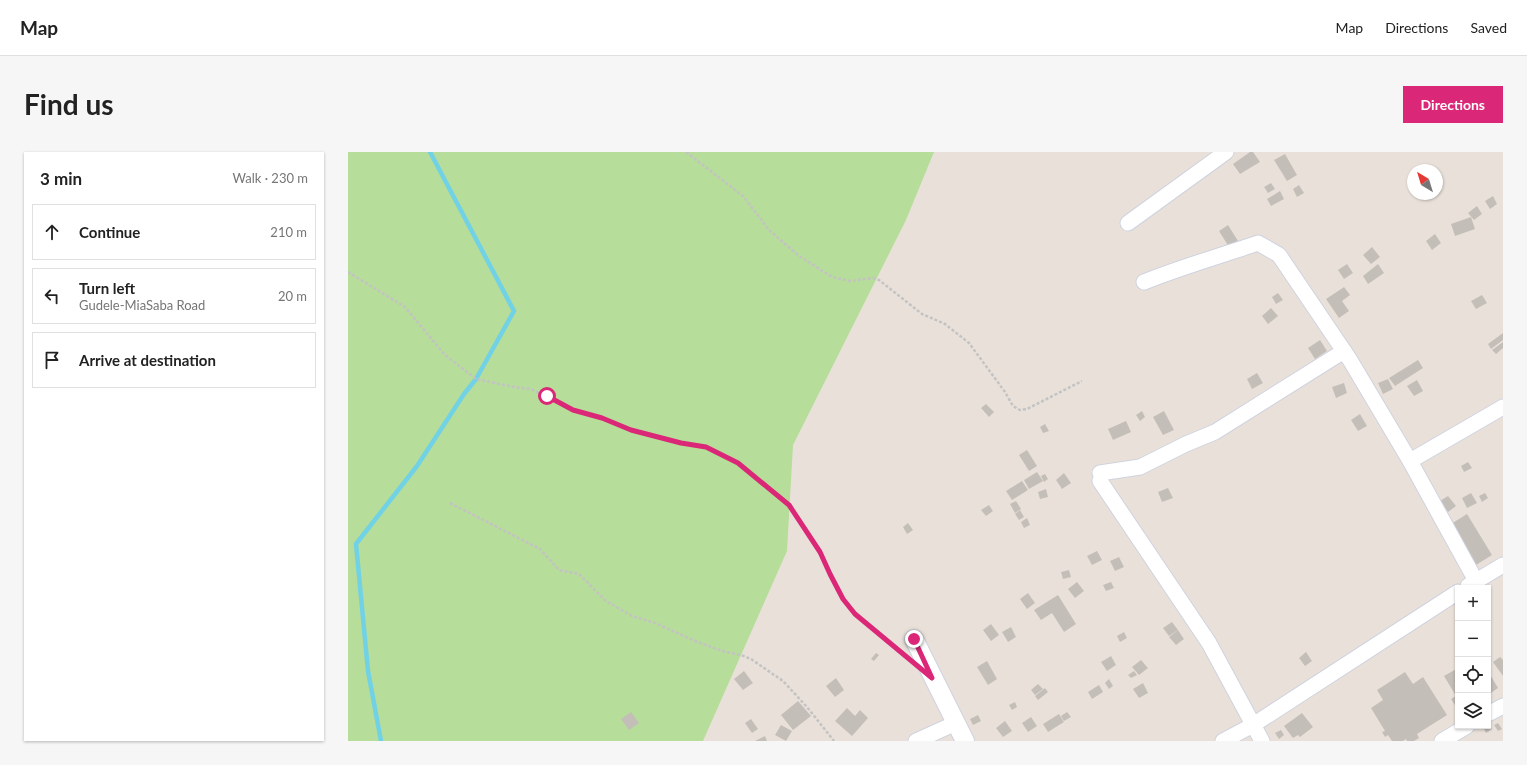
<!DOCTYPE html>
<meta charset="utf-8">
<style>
:root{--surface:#fff;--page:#f6f6f6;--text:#222;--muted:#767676;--line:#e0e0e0;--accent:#db2777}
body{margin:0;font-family:Lato,sans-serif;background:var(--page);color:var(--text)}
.controls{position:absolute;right:12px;bottom:12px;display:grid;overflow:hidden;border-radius:0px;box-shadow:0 1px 3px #0004}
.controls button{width:36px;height:36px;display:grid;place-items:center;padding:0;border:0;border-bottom:1px solid var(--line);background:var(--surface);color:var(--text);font:20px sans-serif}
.compass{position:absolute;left:1059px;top:12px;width:36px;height:36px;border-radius:50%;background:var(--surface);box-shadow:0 1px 3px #0004;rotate:322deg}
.stop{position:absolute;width:12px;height:12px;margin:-9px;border:3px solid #db2777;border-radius:50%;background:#fff}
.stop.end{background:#db2777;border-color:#fff;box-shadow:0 1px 4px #0008}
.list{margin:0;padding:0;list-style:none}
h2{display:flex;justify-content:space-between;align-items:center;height:52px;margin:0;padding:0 16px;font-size:17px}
h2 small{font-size:13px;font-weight:400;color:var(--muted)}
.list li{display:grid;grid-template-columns:26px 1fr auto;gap:12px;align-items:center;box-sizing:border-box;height:56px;margin:0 8px 8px;padding:0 8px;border:1px solid var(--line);border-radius:0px}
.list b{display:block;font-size:15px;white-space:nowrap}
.list p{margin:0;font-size:13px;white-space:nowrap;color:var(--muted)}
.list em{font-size:13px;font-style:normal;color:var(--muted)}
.icon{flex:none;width:22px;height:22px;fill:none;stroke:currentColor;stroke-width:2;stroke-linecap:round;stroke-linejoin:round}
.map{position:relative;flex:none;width:1155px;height:589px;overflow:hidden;border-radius:0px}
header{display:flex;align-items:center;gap:24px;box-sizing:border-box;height:56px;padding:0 20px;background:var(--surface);border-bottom:1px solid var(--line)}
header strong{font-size:19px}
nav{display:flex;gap:22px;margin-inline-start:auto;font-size:14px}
.intro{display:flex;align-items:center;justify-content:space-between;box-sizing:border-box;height:96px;padding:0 24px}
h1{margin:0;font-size:28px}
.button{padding:10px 18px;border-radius:0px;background:var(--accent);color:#fff;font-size:14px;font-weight:700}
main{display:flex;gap:24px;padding:0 24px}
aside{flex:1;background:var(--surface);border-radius:0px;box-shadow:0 1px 3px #0004}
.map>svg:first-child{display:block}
</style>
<header>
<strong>Map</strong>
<nav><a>Map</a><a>Directions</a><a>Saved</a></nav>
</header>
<div class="intro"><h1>Find us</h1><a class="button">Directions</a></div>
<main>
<aside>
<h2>3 min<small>Walk · 230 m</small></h2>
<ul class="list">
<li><svg class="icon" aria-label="ahead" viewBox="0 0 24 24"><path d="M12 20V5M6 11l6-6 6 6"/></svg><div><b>Continue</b></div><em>210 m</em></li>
<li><svg class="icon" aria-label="left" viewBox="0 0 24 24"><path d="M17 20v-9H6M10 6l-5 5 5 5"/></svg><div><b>Turn left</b><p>Gudele-MiaSaba Road</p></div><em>20 m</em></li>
<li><svg class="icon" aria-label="arrive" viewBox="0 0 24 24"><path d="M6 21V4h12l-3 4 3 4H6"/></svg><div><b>Arrive at destination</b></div></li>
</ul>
</aside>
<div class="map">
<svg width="1155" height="589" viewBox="0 0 1155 589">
<rect width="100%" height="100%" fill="#e9e1d9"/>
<polygon fill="#b6dd99" points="0,0 586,0 558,68 445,293 439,399 355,589 0,589"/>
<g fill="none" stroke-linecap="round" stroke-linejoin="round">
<polyline stroke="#72d2e5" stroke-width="4.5" points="33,589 20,519 8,392 69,314 116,242 128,227 166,159 82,0"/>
</g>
<g fill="#c4beb9">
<polygon points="902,0 905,0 912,10 892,22 885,12"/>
<polygon points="937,2 949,23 939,29 926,8"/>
<polygon points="923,31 927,37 920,41 916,35"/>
<polygon points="951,33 956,41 949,45 945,37"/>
<polygon points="932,39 936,47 923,54 919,47"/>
<polygon points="1145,44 1149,52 1142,57 1137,49"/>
<polygon points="1129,54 1134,62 1126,68 1120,61"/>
<polygon points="1123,65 1127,77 1107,84 1103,72"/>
<polygon points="880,73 890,89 881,95 871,79"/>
<polygon points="1087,82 1093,91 1084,98 1078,89"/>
<polygon points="1024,95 1032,105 1023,112 1015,103"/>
<polygon points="999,112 1005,121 996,127 990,118"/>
<polygon points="1030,112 1036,121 1020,132 1015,124"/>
<polygon points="996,135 1002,143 994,149 1001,159 991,166 978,147"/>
<polygon points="930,141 935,148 928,152 924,145"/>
<polygon points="1134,143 1139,151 1128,157 1123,149"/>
<polygon points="923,156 930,164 920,172 914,164"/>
<polygon points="1155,181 1155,188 1143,197 1140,192"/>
<polygon points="972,188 979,199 967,207 960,196"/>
<polygon points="1155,190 1155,196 1148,202 1144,198"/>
<polygon points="1070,208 1075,216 1047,234 1041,226"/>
<polygon points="909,221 915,231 904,237 899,227"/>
<polygon points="1040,227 1045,237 1035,242 1030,231"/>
<polygon points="1069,228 1075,239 1066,244 1059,234"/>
<polygon points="996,231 999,241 988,246 984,235"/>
<polygon points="638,252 646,260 641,265 633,256"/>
<polygon points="794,259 797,265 792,269 788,263"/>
<polygon points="816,259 826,278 815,283 805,265"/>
<polygon points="1012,262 1019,274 1010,279 1003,268"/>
<polygon points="778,269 783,280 765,288 760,277"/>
<polygon points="697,272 701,279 695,281 692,275"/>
<polygon points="679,298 689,314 681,319 671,303"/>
<polygon points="1120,310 1124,316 1116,320 1113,314"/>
<polygon points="689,320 695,329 681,337 676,328"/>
<polygon points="716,321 723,331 714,337 708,328"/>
<polygon points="697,322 700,327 696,330 693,324"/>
<polygon points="674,329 680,338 664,348 658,339"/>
<polygon points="820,336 825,346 814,350 810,340"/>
<polygon points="698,337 700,345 692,347 690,340"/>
<polygon points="1123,341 1129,351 1119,356 1114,346"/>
<polygon points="1137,341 1140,346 1134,350 1131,344"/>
<polygon points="1100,344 1108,354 1100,360 1092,349"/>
<polygon points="668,349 673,357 667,361 662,352"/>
<polygon points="641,353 645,359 638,364 633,358"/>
<polygon points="672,358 676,365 671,368 667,362"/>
<polygon points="1119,362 1144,403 1128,413 1103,372"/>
<polygon points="679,366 682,373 676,376 673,370"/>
<polygon points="560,371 565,378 559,382 555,375"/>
<polygon points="749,399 754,408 744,413 739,404"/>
<polygon points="771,405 776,415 767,419 762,409"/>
<polygon points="721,418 723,425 715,427 713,420"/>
<polygon points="729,430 736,439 727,446 720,437"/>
<polygon points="763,430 766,436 758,439 755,433"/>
<polygon points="680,441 687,451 679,457 672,447"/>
<polygon points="710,443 728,472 716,480 704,461 693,468 686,458"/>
<polygon points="824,470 830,478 821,484 815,476"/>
<polygon points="643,472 651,483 643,489 635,478"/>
<polygon points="663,475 668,485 660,490 654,480"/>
<polygon points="830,478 836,487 828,493 821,485"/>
<polygon points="776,480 779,486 772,490 769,484"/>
<polygon points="958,500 964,509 957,514 951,506"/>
<polygon points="528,501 531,503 526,509 523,507"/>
<polygon points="763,504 768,513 759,519 753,510"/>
<polygon points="1152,505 1155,508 1155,524 1145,510"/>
<polygon points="793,508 800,516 791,523 784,515"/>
<polygon points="639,509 649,527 640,533 629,515"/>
<polygon points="1110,516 1110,558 1103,547 1108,544 1096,524"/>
<polygon points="396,519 405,531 395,538 386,527"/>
<polygon points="786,519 789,523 783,526 780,523"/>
<polygon points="1140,519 1150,536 1140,543"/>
<polygon points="1057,520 1065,532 1075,525 1099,563 1069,582 1071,586 1066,589 1059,589 1058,587 1055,589 1044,589 1040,583 1037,585 1034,580 1037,579 1023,556 1035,548 1029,538"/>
<polygon points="488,526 496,538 487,545 478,534"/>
<polygon points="761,527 765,534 761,537 757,531"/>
<polygon points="795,531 800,541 791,546 785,537"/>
<polygon points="690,532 695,537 687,543 683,538"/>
<polygon points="751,533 755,540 744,547 740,540"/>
<polygon points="697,536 700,540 690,548 687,544"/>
<polygon points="450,549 463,564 445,578 433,563"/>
<polygon points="667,550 669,555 664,558 661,553"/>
<polygon points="499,556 507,564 512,558 520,566 504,584 487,569"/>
<polygon points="283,560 291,571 281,578 273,567"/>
<polygon points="719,560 723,565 716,569 713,564"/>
<polygon points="954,561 965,575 952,585 950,583 945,586 936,574"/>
<polygon points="711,562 716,570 700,580 695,572"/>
<polygon points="630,563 633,569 625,573 622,567"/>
<polygon points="683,565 689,574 680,580 674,571"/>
<polygon points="403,567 410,577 404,581 397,571"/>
<polygon points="657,569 664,579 655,585 648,576"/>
<polygon points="1140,570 1144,577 1138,581 1135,575 1140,574"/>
<polygon points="1150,571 1154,577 1150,579 1146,573"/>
<polygon points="433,573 444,579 438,589 427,583"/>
<polygon points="933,578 936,583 931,587 927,581"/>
<polygon points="417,584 419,589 407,589"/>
</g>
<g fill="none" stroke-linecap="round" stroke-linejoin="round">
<defs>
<g id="minor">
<polyline points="780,71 878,0"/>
<path d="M796 130C833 115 872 104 910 91L931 103 1002 208 1062 309 1128 429"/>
<polyline points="1062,309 1155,255"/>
<polyline points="752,321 792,315 838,292 867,280 996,199"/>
<polyline points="752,329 861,491 914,589"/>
<polyline points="1120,434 1155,413"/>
<polyline points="1140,562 1155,554"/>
<polyline points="568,589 608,571"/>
<polyline points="875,589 905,573 1110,440"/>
<polyline points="1094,589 1119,574"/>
</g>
<polyline id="tertiary" points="566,487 617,589"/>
</defs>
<use href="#minor" stroke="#cfd3df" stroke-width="17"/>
<use href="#tertiary" stroke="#cfd3df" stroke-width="20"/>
<g stroke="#c3c3c3" stroke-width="2.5" stroke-dasharray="3 2" stroke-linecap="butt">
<polyline points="338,0 395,44 421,78 451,104 484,125 502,129 525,126 531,128 574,162 597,172 621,191 657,240 665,254 672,258 679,257 734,229"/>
<polyline points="0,120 57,155 97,203 128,227 166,235 183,237 225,258 254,266 283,278 333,291 358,295 390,311 441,353 472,400 482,422 495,447 507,462 553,500"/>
<polyline points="102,351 192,397 211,418 231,422 258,449 284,464 307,471 347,489 374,499 393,503 403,507 435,529 459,555 486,589"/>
</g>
<use href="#minor" stroke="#fff" stroke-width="15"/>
<use href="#tertiary" stroke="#fff" stroke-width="18"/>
</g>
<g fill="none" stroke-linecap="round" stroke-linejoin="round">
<polyline stroke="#db2777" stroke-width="5" points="199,244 225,258 254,266 283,278 333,291 358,295 390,311 441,353 472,400 482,422 495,447 507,462 584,526 566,487"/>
</g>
</svg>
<div class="controls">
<button>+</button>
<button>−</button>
<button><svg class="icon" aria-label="locate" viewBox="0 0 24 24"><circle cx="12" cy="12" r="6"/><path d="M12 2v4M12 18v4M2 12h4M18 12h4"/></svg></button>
<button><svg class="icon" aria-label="layers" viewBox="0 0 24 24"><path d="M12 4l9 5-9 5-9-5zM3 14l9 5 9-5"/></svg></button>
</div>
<svg class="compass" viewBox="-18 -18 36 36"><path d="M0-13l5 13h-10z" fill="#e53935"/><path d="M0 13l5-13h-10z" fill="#767676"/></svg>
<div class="stop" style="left:199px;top:244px"></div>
<div class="stop end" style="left:566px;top:487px"></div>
</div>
</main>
